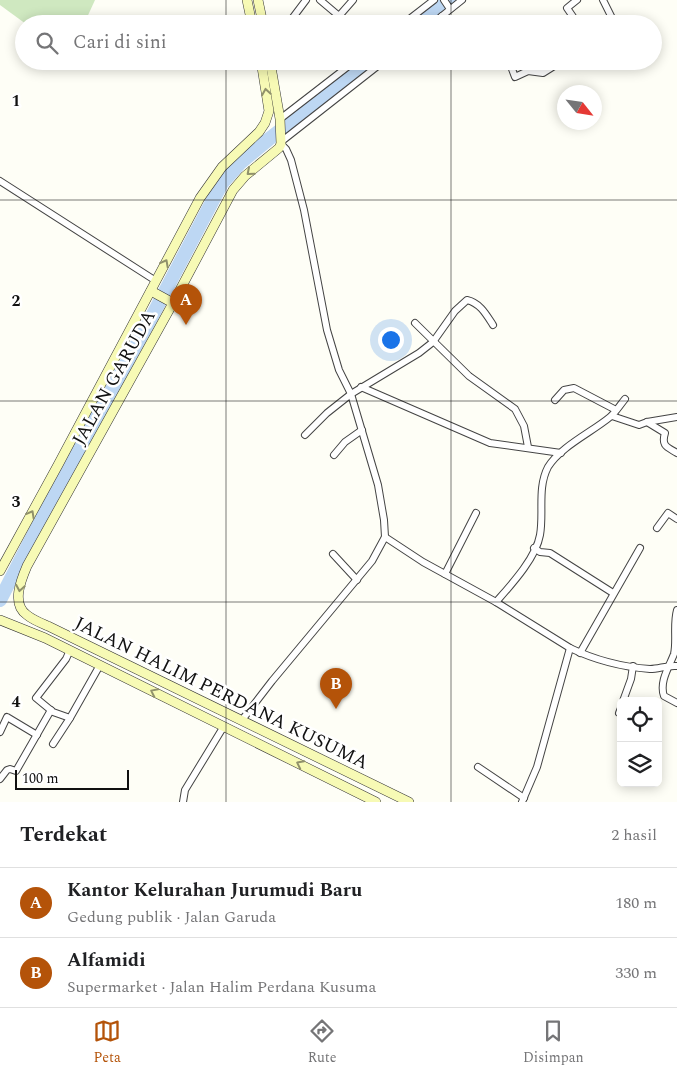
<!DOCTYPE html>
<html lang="id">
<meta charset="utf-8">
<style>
:root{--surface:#fff;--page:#f6f6f6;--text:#202124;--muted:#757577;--line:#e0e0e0;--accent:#b45309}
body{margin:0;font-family:Spectral,serif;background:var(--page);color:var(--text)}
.controls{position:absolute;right:15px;bottom:15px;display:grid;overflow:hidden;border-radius:8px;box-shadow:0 2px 12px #0003}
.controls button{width:45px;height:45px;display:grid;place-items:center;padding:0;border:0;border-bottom:1px solid var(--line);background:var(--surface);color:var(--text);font:25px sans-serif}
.compass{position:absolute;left:557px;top:85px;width:45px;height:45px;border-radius:50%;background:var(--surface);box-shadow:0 2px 12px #0003;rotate:120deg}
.scale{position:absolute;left:15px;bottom:12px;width:114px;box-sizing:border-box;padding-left:5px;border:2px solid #111;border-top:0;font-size:14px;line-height:18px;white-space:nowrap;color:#111;-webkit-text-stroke:4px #fff;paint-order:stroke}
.you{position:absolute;left:390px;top:339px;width:18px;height:18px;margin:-12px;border:4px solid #fff;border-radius:50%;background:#1a73e8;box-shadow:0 0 0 8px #1a73e833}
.badge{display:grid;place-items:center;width:32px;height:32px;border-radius:50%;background:var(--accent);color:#fff;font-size:16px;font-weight:700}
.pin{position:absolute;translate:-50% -41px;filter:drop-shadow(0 1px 2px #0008)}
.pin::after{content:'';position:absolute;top:26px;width:18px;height:15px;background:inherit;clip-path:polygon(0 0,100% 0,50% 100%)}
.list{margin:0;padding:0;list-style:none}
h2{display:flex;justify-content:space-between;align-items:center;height:65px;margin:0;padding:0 20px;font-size:21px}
h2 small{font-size:16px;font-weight:400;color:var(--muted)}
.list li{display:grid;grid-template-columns:32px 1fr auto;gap:15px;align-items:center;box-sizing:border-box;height:70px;padding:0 20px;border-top:1px solid var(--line)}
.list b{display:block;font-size:19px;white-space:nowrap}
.list p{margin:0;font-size:16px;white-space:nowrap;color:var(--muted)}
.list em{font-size:16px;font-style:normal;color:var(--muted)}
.icon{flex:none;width:28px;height:28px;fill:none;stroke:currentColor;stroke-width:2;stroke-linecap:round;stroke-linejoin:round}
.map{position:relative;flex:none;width:677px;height:802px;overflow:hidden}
.search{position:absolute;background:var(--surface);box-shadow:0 2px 12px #0003;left:15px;right:15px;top:15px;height:55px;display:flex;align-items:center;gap:12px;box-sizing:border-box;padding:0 18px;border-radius:28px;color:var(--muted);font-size:19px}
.sheet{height:205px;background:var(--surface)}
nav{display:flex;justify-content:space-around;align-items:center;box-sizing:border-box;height:70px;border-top:1px solid var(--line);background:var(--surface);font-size:14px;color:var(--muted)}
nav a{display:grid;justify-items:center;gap:2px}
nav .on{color:var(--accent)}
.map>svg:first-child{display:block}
</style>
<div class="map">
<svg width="677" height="802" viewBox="0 0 677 802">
<rect width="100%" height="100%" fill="#fefef6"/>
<polygon fill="#cfe8c0" points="0,0 95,0 84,24 26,24 0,5"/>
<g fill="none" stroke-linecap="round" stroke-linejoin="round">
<g stroke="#bdd7f3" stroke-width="14">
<polyline points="419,24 450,0"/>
<polyline points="0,600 53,497 150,320 222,183 240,163 269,139 370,61"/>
</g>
<defs>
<g id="street">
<polyline points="320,0 339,16 353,0"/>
<polyline points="444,0 450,9"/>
<polyline points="577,0 567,8 578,24"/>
<polyline points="603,0 615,24"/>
<polyline points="442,16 448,24"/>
<polyline points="288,24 306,0"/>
<polyline points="403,24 434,0"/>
<polyline points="432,24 462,0"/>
<polyline points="509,61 515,77 528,71 543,73 562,61"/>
<polyline points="280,119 355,61"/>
<polyline points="282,141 384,61"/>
<polyline points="0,181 156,281"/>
<polyline points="415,323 469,376 515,409 524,426 528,447"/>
<polyline points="361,387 490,443 561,453"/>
<polyline points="555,400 564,390 574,388 616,410"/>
<polyline points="612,416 639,425 647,422 677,417"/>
<path d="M647 422 665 433C661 446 667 447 677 453"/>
<path d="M305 435 327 413 351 394 419 353 433 342 455 311 467 300C480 303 486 314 493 325"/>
<polyline points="334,455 345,442 362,430"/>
<polyline points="657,528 668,513 677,519"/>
<path d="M385 537 423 562 496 602 570 648C595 660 622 667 650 669 659 669 667 665 677 666"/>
<polyline points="534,548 540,552 550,553 613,593"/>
<polyline points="333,554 357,580"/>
<polyline points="445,574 476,513"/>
<path d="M496 602C511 585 536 558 540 535 544 513 537 488 548 467 560 447 592 432 610 417 616 412 620 405 625 399"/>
<path d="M677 610C673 624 677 641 674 654 669 667 659 682 664 696L677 703"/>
<polyline points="70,650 66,659 36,698 53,712 70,718"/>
<polyline points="580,653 640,548"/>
<polyline points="623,701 631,679 633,666"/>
<polyline points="619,713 621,708"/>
<polyline points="242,720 272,681 372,561 385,537 384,520 378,485 351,394 339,370 327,330 304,210 291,160 286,149 281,144"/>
<polyline points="0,732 7,717 37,735"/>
<polyline points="53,744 70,718 100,665"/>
<polyline points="478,767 524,798"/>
<polyline points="0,779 7,770 10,769 16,771 51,710"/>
<polyline points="183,802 185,790 224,726"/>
<polyline points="522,802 537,767 570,648"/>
</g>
<g id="secondary">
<polyline points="247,0 252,24"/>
<polyline points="258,0 263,24"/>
<path d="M270 61 280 119 281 144 279 148 245 176 233 190 173 303 27 566C21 580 11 604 27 615 33 620 41 623 48 626L409 802"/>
<polyline points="151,291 173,303"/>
<polyline points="0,571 58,465 200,198 222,167 259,132 265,123 269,111 261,61"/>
<polyline points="0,620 45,638 376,802"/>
</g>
</defs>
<use href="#street" stroke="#444" stroke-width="8"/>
<use href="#secondary" stroke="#333" stroke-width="10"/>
<use href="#street" stroke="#fff" stroke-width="6"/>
<use href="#secondary" stroke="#f7fab5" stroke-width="9"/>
</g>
<defs><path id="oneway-chevron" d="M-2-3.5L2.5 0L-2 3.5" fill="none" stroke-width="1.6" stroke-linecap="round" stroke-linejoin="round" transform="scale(1.25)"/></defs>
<g stroke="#90916b">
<use href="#oneway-chevron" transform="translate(266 92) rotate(-99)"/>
<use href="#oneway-chevron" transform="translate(250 172) rotate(139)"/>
<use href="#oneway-chevron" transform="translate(165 263) rotate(-62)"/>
<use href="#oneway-chevron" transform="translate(31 514) rotate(-61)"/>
<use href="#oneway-chevron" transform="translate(20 588) rotate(100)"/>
<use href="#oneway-chevron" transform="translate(154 692) rotate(-154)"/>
<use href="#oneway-chevron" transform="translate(300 764) rotate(-153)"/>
</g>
<path fill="none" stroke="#111" stroke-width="1" stroke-opacity="0.55" d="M226 0V24M451 0V24M226 61V802M451 61V802M0 200H677M0 401H677M0 602H677"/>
<g text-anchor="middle" stroke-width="5" stroke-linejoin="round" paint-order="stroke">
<g font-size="19" fill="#111" stroke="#fff">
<text transform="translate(113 377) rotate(-61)" y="7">JALAN GARUDA</text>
<text transform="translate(222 692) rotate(26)" y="7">JALAN HALIM PERDANA KUSUMA</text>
</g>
</g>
<g font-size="16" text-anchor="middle" font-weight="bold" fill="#111" stroke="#fff" stroke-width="5" stroke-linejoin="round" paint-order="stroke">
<text x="16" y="106">1</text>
<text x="16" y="306">2</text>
<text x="16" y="507">3</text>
<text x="16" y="707">4</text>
</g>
</svg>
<div class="controls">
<button><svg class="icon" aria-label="locate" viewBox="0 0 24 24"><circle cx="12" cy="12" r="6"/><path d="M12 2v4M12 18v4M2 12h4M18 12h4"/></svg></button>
<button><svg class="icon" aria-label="layers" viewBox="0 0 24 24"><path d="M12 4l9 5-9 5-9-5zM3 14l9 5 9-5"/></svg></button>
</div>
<svg class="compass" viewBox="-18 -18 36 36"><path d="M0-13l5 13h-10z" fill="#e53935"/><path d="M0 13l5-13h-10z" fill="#757577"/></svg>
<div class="scale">100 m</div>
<div class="you"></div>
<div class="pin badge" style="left:186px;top:325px">A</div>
<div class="pin badge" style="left:336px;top:709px">B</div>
<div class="search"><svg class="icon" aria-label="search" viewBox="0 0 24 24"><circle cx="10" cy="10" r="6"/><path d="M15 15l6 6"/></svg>Cari di sini</div>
</div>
<section class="sheet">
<h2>Terdekat<small>2 hasil</small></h2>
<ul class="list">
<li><span class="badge">A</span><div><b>Kantor Kelurahan Jurumudi Baru</b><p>Gedung publik · Jalan Garuda</p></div><em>180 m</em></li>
<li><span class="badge">B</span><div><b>Alfamidi</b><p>Supermarket · Jalan Halim Perdana Kusuma</p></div><em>330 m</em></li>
</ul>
</section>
<nav>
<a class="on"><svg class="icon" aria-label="map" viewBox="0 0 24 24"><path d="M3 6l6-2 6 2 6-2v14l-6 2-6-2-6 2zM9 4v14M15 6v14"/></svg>Peta</a>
<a><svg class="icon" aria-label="directions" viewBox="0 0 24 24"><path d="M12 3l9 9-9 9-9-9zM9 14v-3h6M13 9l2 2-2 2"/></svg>Rute</a>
<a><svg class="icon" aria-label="saved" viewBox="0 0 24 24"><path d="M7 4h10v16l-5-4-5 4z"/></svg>Disimpan</a>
</nav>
